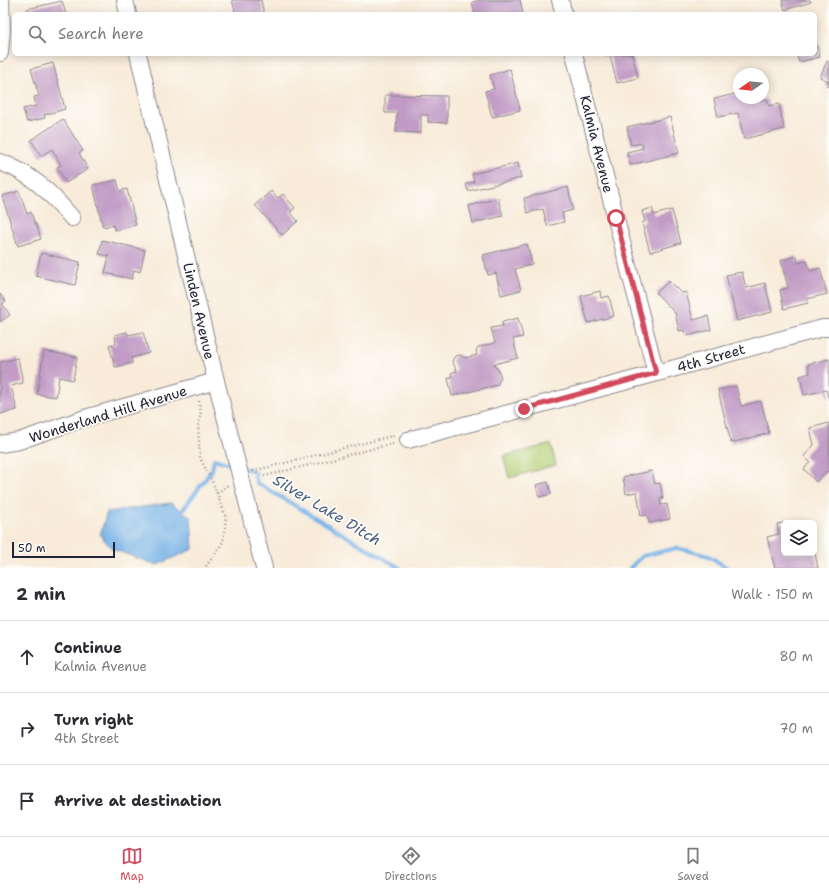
<!DOCTYPE html>
<meta charset="utf-8">
<style>
:root{--surface:#fff;--page:#f2f2f3;--text:#2b2b33;--muted:#7c7c81;--line:#e1e1e2;--accent:#d1495b}
body{margin:0;font-family:"Shantell Sans",sans-serif;background:var(--page);color:var(--text)}
.controls{position:absolute;right:12px;bottom:12px;display:grid;overflow:hidden;border-radius:6px;box-shadow:0 2px 10px #0003}
.controls button{width:36px;height:36px;display:grid;place-items:center;padding:0;border:0;border-bottom:1px solid var(--line);background:var(--surface);color:var(--text);font:20px sans-serif}
.compass{position:absolute;left:733px;top:68px;width:36px;height:36px;border-radius:50%;background:var(--surface);box-shadow:0 2px 10px #0003;rotate:256deg}
.scale{position:absolute;left:12px;bottom:10px;width:103px;box-sizing:border-box;padding-left:4px;border:2px solid #22223b;border-top:0;font-size:11px;line-height:14px;white-space:nowrap;color:#22223b;-webkit-text-stroke:3px #fdfcf7;paint-order:stroke}
.stop{position:absolute;width:12px;height:12px;margin:-9px;border:3px solid #d1495b;border-radius:50%;background:#fff}
.stop.end{background:#d1495b;border-color:#fff;box-shadow:0 1px 4px #0008}
.list{margin:0;padding:0;list-style:none}
h2{display:flex;justify-content:space-between;align-items:center;height:52px;margin:0;padding:0 16px;font-size:17px}
h2 small{font-size:13px;font-weight:400;color:var(--muted)}
.list li{display:grid;grid-template-columns:26px 1fr auto;gap:12px;align-items:center;box-sizing:border-box;height:72px;padding:0 16px;border-top:1px solid var(--line)}
.list b{display:block;font-size:15px;white-space:nowrap}
.list p{margin:0;font-size:13px;white-space:nowrap;color:var(--muted)}
.list em{font-size:13px;font-style:normal;color:var(--muted)}
.icon{flex:none;width:22px;height:22px;fill:none;stroke:currentColor;stroke-width:2;stroke-linecap:round;stroke-linejoin:round}
.map{position:relative;flex:none;width:829px;height:568px;overflow:hidden}
.search{position:absolute;background:var(--surface);box-shadow:0 2px 10px #0003;left:12px;right:12px;top:12px;height:44px;display:flex;align-items:center;gap:10px;box-sizing:border-box;padding:0 14px;border-radius:6px;color:var(--muted);font-size:15px}
.sheet{height:268px;background:var(--surface)}
nav{display:flex;justify-content:space-around;align-items:center;box-sizing:border-box;height:56px;border-top:1px solid var(--line);background:var(--surface);font-size:11px;color:var(--muted)}
nav a{display:grid;justify-items:center;gap:2px}
nav .on{color:var(--accent)}
.map>svg:first-child{display:block}
</style>
<div class="map">
<svg width="829" height="568" viewBox="0 0 829 568">
<rect width="100%" height="100%" fill="#fdfcf7"/>
<filter id="ink" filterUnits="userSpaceOnUse"><feTurbulence type="fractalNoise" baseFrequency=".025" numOctaves="2"/><feDisplacementMap in="SourceGraphic" scale="8" xChannelSelector="R" yChannelSelector="G"/><feConvolveMatrix kernelMatrix="1 2 1 2 8 2 1 2 1" color-interpolation-filters="sRGB"/></filter>
<filter id="wash" filterUnits="userSpaceOnUse"><feTurbulence type="fractalNoise" baseFrequency=".012" numOctaves="4" result="noise"/><feDisplacementMap in="SourceGraphic" scale="16" xChannelSelector="R" yChannelSelector="G"/><feGaussianBlur stdDeviation="0.9" result="paint"/><feColorMatrix in="noise" values="0 0 0 0 0 0 0 0 0 0 0 0 0 0 0 0 0 1.4 0 .05"/><feComposite in="paint" operator="in"/></filter>
<g filter="url(#wash)">
<rect width="100%" height="100%" fill="#f8ebd9"/>
<polygon fill="#b2ce74" stroke="#6a7858" points="551,444 556,465 509,478 503,456"/>
<polygon fill="#75b1e6" stroke="#4c6a90" points="171,503 191,517 193,549 157,565 112,549 100,535 107,512"/>
<g fill="none" stroke-linecap="round" stroke-linejoin="round">
<g stroke="#75b1e6" stroke-width="4">
<polyline points="243,468 253,471 257,483 400,568"/>
<polyline points="182,511 212,470 214,459 233,465"/>
<polyline points="630,568 642,556 677,548 709,556 727,568"/>
</g>
</g>
<g id="blocks">
<g fill="#c19bc6">
<polygon points="232,0 261,0 264,14 236,14"/>
<polygon points="482,0 520,0 523,14 475,14 472,2"/>
<polygon points="782,0 810,0 811,2 785,10"/>
<polygon points="62,1 66,14 28,14 27,9"/>
<polygon points="815,39 820,57 799,62 796,54 815,54"/>
<polygon points="605,54 632,54 638,78 617,83 610,56 606,57"/>
<polygon points="827,61 829,62 829,87 826,86 828,81 820,77"/>
<polygon points="53,63 65,109 44,115 45,118 27,122 23,109 36,106 34,97 39,96 31,69"/>
<polygon points="510,69 520,110 492,117 485,91 494,89 490,75"/>
<polygon points="739,93 739,98 755,98 756,101 767,99 769,106 779,104 784,129 744,139 738,113 718,117 714,99"/>
<polygon points="385,95 447,96 447,123 428,122 428,115 421,115 421,133 396,132 397,113 385,113"/>
<polygon points="670,117 679,153 630,165 627,152 643,148 642,143 631,145 627,127"/>
<polygon points="63,119 83,151 79,153 88,169 66,183 57,167 61,165 52,149 41,156 31,140"/>
<polygon points="518,163 521,178 468,191 466,184 474,182 472,174"/>
<polygon points="117,180 120,191 127,189 136,225 115,230 113,225 103,227 93,185"/>
<polygon points="568,187 573,210 562,213 564,222 547,226 543,209 527,213 524,198"/>
<polygon points="19,191 27,214 31,212 35,224 36,224 41,239 18,246 2,196"/>
<polygon points="271,191 278,198 283,194 295,208 290,212 298,221 282,235 255,205"/>
<polygon points="498,198 503,216 473,223 469,206"/>
<polygon points="652,208 654,215 672,210 681,243 650,252 642,223 645,222 642,211"/>
<polygon points="102,240 145,250 140,272 134,270 132,279 105,273 109,256 99,254"/>
<polygon points="527,244 532,264 515,269 521,290 501,295 496,273 488,275 483,255"/>
<polygon points="41,253 80,262 75,285 36,276"/>
<polygon points="797,256 798,263 807,261 810,271 820,268 827,294 807,299 808,303 784,309 780,290 788,288 781,260"/>
<polygon points="742,272 746,288 765,283 772,312 737,321 726,275"/>
<polygon points="669,281 681,293 686,292 693,320 708,316 711,330 686,336 684,330 679,331 675,313 656,293"/>
<polygon points="600,291 601,298 609,296 614,316 588,323 581,296"/>
<polygon points="0,294 6,301 2,304 10,315 0,322"/>
<polygon points="518,318 523,337 513,339 518,358 494,364 495,367 498,369 501,378 497,385 452,396 448,378 452,377 451,373 457,371 452,361 455,356 460,355 465,358 477,355 476,351 478,347 495,343 491,328 503,326 502,322"/>
<polygon points="127,332 128,335 143,332 149,353 131,358 132,363 115,367 109,345 116,344 115,335"/>
<polygon points="44,351 77,357 73,380 59,377 56,397 37,394"/>
<polygon points="18,358 23,383 11,386 17,410 0,414 0,362"/>
<polygon points="829,359 829,400 826,390 804,395 800,376 810,373 808,364"/>
<polygon points="736,386 741,406 761,401 769,433 731,443 718,390"/>
<polygon points="829,423 829,473 827,471 816,482 804,469 810,462 804,456 814,445 810,428"/>
<polygon points="652,471 655,484 660,483 663,499 660,499 661,505 667,504 670,519 649,523 647,515 641,516 637,492 626,494 623,477"/>
<polygon points="548,482 551,494 539,497 536,485"/>
<polygon points="784,523 784,553 815,553 818,568 775,568 767,537 779,534 777,524"/>
</g>
</g>
</g>
<g filter="url(#ink)">
<use href="#blocks" fill-opacity="0" stroke="#8d868a" stroke-width="1"/>
<g fill="none" stroke-linecap="round" stroke-linejoin="round">
<defs>
<g id="minor">
<polyline points="125,0 128,14"/>
<polyline points="560,0 564,14"/>
<polyline points="0,53 2,30 1,0"/>
<polyline points="138,54 216,381 264,568"/>
<polyline points="574,54 627,262 656,373"/>
<path d="M0 162C31 173 51 193 72 218"/>
<polyline points="408,440 635,379 823,328 829,328"/>
<polyline points="0,444 19,441 85,418 216,381"/>
</g>
</defs>
<use href="#minor" stroke="#8d868a" stroke-width="18"/>
<g stroke="#8d868a" stroke-width="2.5" stroke-dasharray="1 3" stroke-linecap="butt">
<polyline points="199,401 201,412 198,426 200,458 213,483 226,517 223,542 205,568"/>
<polyline points="253,471 396,435"/>
<polyline points="253,471 265,476 395,443"/>
<polyline points="217,493 228,485"/>
</g>
<use href="#minor" stroke="#fff" stroke-width="16"/>
</g>
</g>
<g fill="none" stroke-linecap="round" stroke-linejoin="round" filter="url(#ink)">
<polyline stroke="#d1495b" stroke-width="5" points="524,409 656,373 616,218"/>
</g>
<g text-anchor="middle" stroke-width="3.5" stroke-linejoin="round" paint-order="stroke">
<g font-size="14" fill="#22223b" stroke="#fdfcf7">
<text transform="translate(597 144) rotate(76)" y="5">Kalmia Avenue</text>
<text transform="translate(199 311) rotate(77)" y="5">Linden Avenue</text>
<text transform="translate(711 358) rotate(-16)" y="5">4th Street</text>
<text transform="translate(108 414) rotate(-17)" y="5">Wonderland Hill Avenue</text>
</g>
<g font-size="15" font-style="italic" fill="#435b7f" stroke="#fdfcf7">
<text transform="translate(327 510) rotate(31)" y="5">Silver Lake Ditch</text>
</g>
</g>
</svg>
<div class="controls">
<button><svg class="icon" aria-label="layers" viewBox="0 0 24 24"><path d="M12 4l9 5-9 5-9-5zM3 14l9 5 9-5"/></svg></button>
</div>
<svg class="compass" viewBox="-18 -18 36 36"><path d="M0-13l5 13h-10z" fill="#e53935"/><path d="M0 13l5-13h-10z" fill="#7c7c81"/></svg>
<div class="scale">50 m</div>
<div class="stop" style="left:616px;top:218px"></div>
<div class="stop end" style="left:524px;top:409px"></div>
<div class="search"><svg class="icon" aria-label="search" viewBox="0 0 24 24"><circle cx="10" cy="10" r="6"/><path d="M15 15l6 6"/></svg>Search here</div>
</div>
<section class="sheet">
<h2>2 min<small>Walk · 150 m</small></h2>
<ul class="list">
<li><svg class="icon" aria-label="ahead" viewBox="0 0 24 24"><path d="M12 20V5M6 11l6-6 6 6"/></svg><div><b>Continue</b><p>Kalmia Avenue</p></div><em>80 m</em></li>
<li><svg class="icon" aria-label="right" viewBox="0 0 24 24"><path d="M7 20v-9h11M14 6l5 5-5 5"/></svg><div><b>Turn right</b><p>4th Street</p></div><em>70 m</em></li>
<li><svg class="icon" aria-label="arrive" viewBox="0 0 24 24"><path d="M6 21V4h12l-3 4 3 4H6"/></svg><div><b>Arrive at destination</b></div></li>
</ul>
</section>
<nav>
<a class="on"><svg class="icon" aria-label="map" viewBox="0 0 24 24"><path d="M3 6l6-2 6 2 6-2v14l-6 2-6-2-6 2zM9 4v14M15 6v14"/></svg>Map</a>
<a><svg class="icon" aria-label="directions" viewBox="0 0 24 24"><path d="M12 3l9 9-9 9-9-9zM9 14v-3h6M13 9l2 2-2 2"/></svg>Directions</a>
<a><svg class="icon" aria-label="saved" viewBox="0 0 24 24"><path d="M7 4h10v16l-5-4-5 4z"/></svg>Saved</a>
</nav>
